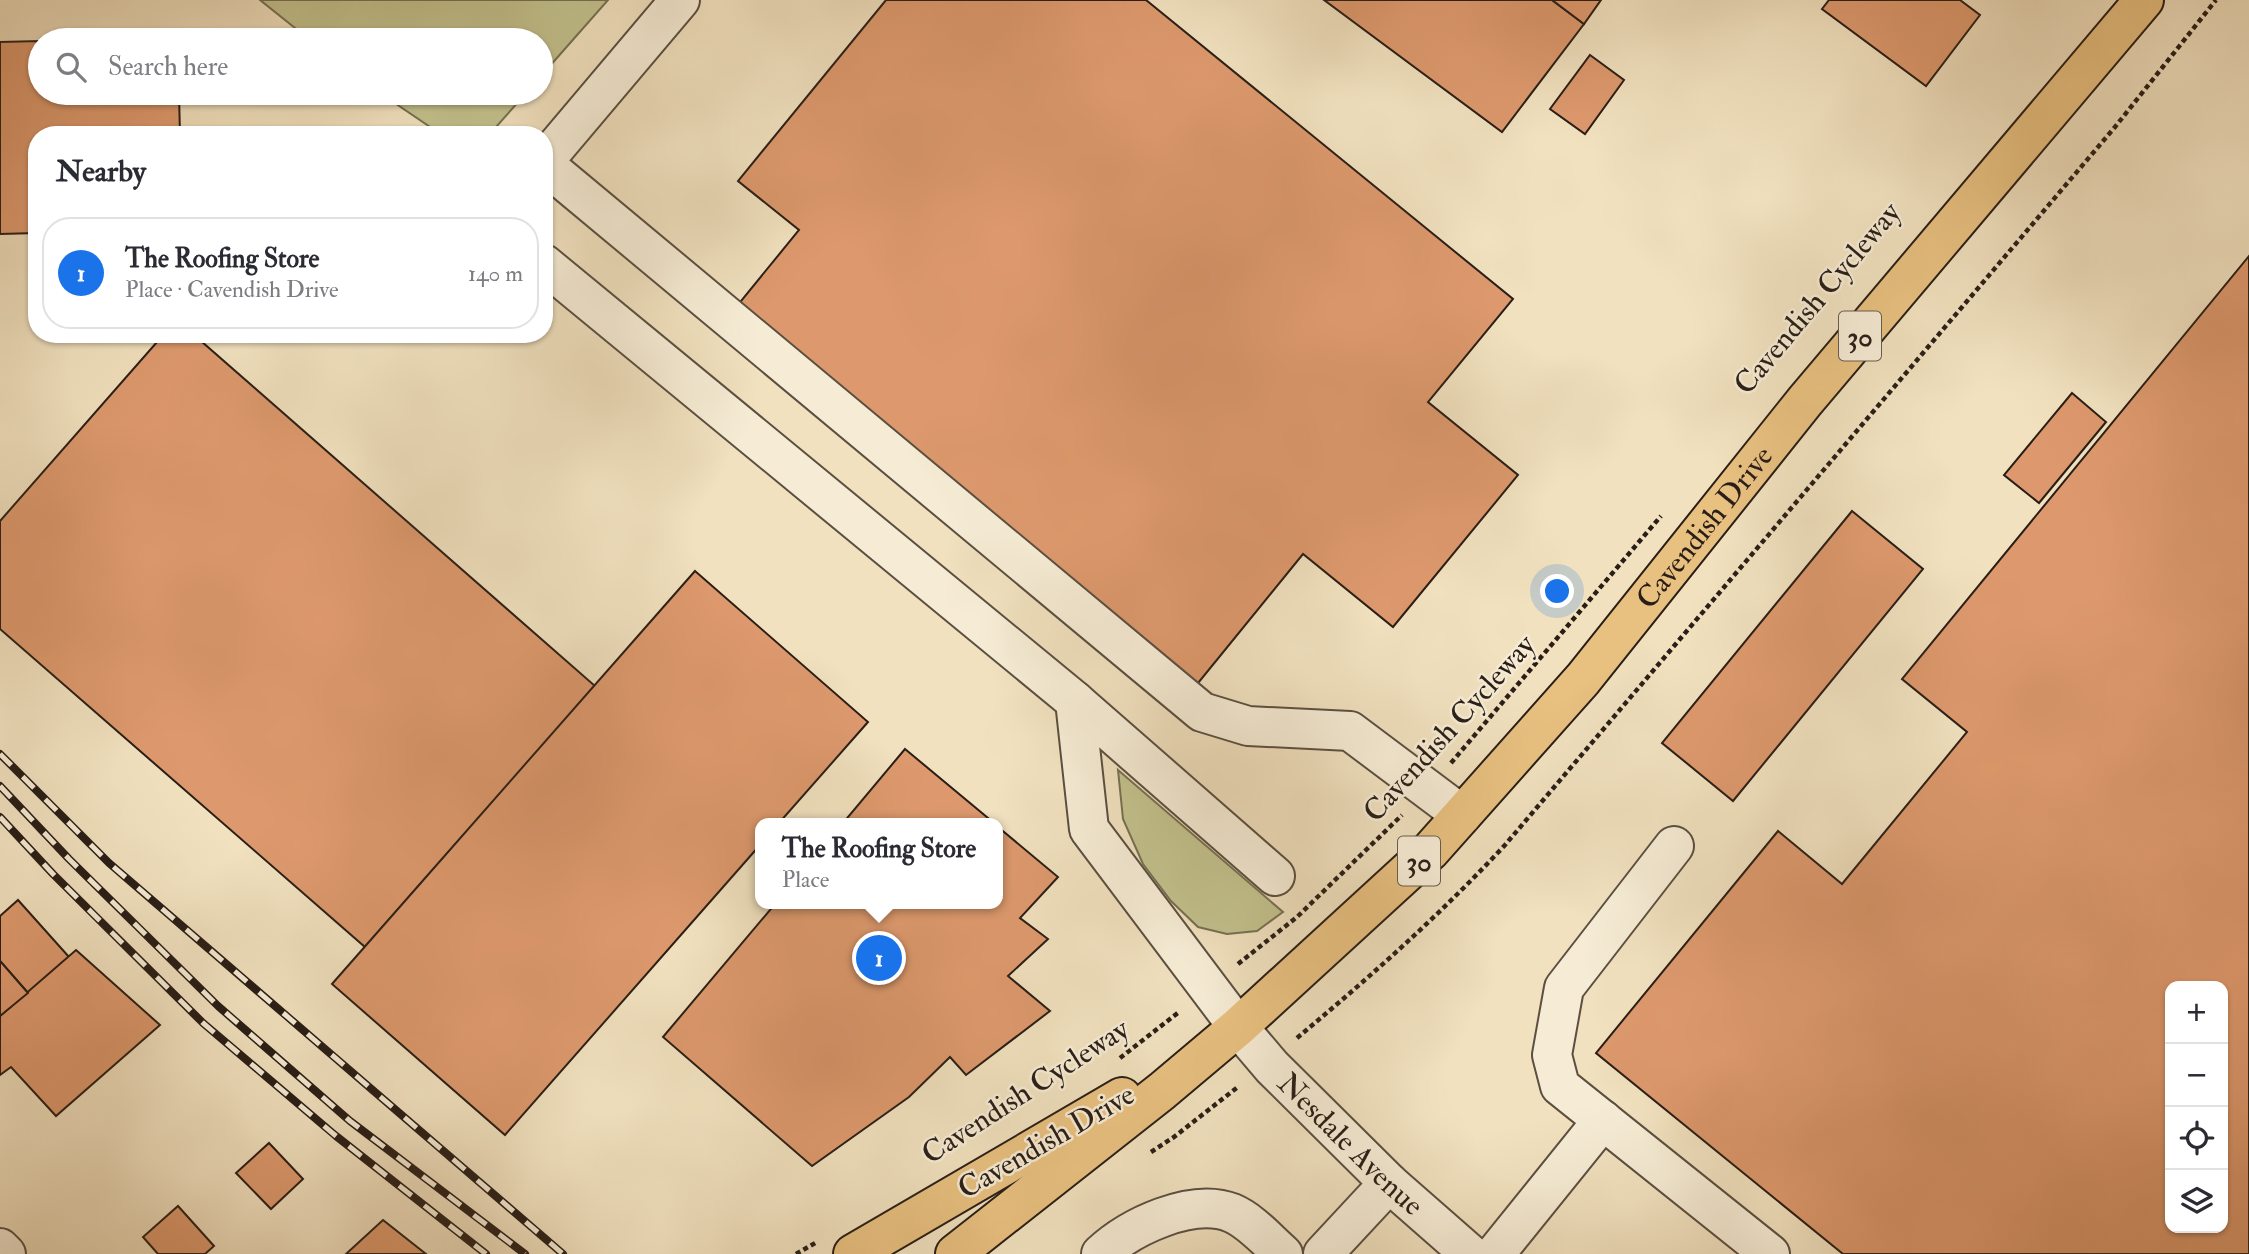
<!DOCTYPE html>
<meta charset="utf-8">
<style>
:root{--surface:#fff;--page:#f7f7f7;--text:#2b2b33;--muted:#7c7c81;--line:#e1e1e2;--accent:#1a73e8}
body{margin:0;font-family:"IM FELL Double Pica",serif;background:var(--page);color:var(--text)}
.controls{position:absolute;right:21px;bottom:21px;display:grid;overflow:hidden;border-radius:14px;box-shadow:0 2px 5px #0004}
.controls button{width:63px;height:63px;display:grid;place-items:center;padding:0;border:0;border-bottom:2px solid var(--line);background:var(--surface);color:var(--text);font:35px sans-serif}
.you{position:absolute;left:1558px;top:592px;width:24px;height:24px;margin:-18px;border:5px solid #fff;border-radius:50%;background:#1a73e8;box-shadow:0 0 0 10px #1a73e833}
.badge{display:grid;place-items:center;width:46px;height:46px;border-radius:50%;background:var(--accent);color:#fff;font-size:23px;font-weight:700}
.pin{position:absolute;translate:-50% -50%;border:4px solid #fff;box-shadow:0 2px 7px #0006}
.popup{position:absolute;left:755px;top:818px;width:248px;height:91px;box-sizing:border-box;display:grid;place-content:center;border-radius:14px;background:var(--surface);filter:drop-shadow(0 2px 5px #0005);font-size:23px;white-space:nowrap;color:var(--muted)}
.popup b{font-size:26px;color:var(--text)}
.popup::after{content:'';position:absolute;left:50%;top:100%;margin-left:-14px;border:14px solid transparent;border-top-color:var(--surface)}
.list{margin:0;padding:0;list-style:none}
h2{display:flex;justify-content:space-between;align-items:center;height:91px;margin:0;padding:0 28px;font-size:30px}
h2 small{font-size:23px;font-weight:400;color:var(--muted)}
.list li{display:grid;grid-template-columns:46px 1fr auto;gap:21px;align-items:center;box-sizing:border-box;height:112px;margin:0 14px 14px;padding:0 14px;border:2px solid var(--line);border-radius:28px}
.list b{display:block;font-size:26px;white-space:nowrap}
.list p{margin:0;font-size:23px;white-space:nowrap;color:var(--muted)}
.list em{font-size:23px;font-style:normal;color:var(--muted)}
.icon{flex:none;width:38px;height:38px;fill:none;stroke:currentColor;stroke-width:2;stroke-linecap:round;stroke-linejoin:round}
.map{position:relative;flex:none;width:2249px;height:1254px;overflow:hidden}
.search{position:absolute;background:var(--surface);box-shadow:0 2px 5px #0004;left:28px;top:28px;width:525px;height:77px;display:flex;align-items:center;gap:18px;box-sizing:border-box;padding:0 24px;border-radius:38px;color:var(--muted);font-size:26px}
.panel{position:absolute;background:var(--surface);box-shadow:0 2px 5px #0004;left:28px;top:126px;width:525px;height:217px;border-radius:28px}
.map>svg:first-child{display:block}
</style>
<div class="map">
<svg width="2249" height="1254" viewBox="0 0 2249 1254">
<rect width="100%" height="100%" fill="#f1e1bf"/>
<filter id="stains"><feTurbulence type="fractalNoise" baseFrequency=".00286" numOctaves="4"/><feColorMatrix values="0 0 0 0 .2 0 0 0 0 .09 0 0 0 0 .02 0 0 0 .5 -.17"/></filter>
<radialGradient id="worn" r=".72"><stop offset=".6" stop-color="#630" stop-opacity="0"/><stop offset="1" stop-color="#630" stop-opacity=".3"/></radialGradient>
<g fill="#c2c18d" stroke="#767052" stroke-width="2">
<polygon points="260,0 608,0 541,76 541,40 310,40"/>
<polygon points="380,93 526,93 489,135 442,135"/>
<polygon points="1118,770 1283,912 1257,931 1227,934 1198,927 1171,901 1143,864 1123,819"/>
</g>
<g fill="#dd996d" stroke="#291e17" stroke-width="2" fill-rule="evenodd">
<polygon points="886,0 1146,0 1513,299 1428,402 1518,475 1393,627 1303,554 1194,688 732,312 799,230 738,181"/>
<polygon points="1324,0 1552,0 1584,24 1502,132"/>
<polygon points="1552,0 1601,0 1584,24"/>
<polygon points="1829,0 1960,0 1980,15 1926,86 1822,9"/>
<polygon points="177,37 178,40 64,40 117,39"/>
<polygon points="40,41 40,93 179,93 180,135 37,135 37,233 0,234 0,42"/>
<polygon points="1590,55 1624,80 1585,134 1550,109"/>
<path d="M2249 256V1254H1843L1596 1053 1778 831 1842 884 1967 732 1902 679ZM2170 986H2223V1228H2170Z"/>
<polygon points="164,334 193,334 595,686 365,947 0,629 0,521"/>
<polygon points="2072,393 2106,422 2039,503 2004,475"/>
<polygon points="1852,511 1923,569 1733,801 1662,743"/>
<polygon points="695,571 868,722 779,823 760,823 760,845 505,1135 332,984"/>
<polygon points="905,749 994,823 843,823"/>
<polygon points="998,827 1058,877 1020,918 1048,939 1008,976 1050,1011 966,1075 950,1057 909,1097 812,1166 663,1037 775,904 998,904"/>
<polygon points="18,900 69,957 28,993 0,961 0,916"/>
<polygon points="76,950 160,1025 56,1116 11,1067 0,1075 0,1016"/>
<polygon points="0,961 28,993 0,1016"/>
<polygon points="269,1143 303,1179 271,1209 236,1173"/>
<polygon points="178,1206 214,1246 205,1254 158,1254 143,1237"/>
<polygon points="383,1220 426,1254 346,1254"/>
</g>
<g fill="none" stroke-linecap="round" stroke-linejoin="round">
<defs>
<g id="minor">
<polyline points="544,161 680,0"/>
<polyline points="544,164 1202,712 1248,726 1350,731 1462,815"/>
<path id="s1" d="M544 264 1075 701 1089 829 1238 1027 1272 1067 1389 1183 1470 1254"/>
<polyline points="1075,701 1275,876"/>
<polyline points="1674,846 1564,988 1552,1055 1560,1086 1770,1254"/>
<polyline points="0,1248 6,1254"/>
<path d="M1101 1254C1130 1227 1192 1197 1232 1213 1251 1221 1268 1241 1283 1254"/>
<polyline points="1323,1254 1389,1183"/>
<polyline points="1495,1254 1603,1120"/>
</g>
<g id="major">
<polyline points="853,1254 1122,1097"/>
<path id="s2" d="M955 1254 1162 1091 1238 1027 1430 851 1583 679 1805 401 2144 0"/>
</g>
</defs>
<use href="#minor" stroke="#5b4f41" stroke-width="42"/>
<use href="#major" stroke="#291e17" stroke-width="42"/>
<g stroke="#291e17" stroke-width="4.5" stroke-dasharray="5 3.5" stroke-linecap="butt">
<polyline points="1451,763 1661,516"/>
<polyline points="1238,964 1297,917 1402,815"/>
<path d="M1297 1038C1370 977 1440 915 1505 845L2115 127 2216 0"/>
<polyline points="1120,1058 1179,1012"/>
<polyline points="1151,1152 1174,1137 1239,1086"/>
<polyline points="796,1254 817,1242"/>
</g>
<use href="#minor" stroke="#f6ecd5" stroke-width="38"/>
<use href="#major" stroke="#e8c080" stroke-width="38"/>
<defs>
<g id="rail">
<polyline points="0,754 109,863 563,1254"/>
<polyline points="0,786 69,859 218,1006 350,1121 525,1254"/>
<polyline points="0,817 53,874 203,1023 336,1136 486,1254"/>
</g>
</defs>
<use href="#rail" stroke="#291e17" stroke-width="8"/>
<use href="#rail" stroke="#f6ecd5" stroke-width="5" stroke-dasharray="16" stroke-linecap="butt"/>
</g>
<g text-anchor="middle" stroke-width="5" stroke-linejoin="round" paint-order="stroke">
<g fill="#f6ecd5" stroke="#665c50" stroke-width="2">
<rect x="1839" y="311.5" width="42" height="49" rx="5"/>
<rect x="1398" y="836.5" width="42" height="49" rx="5"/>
</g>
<g font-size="28" font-weight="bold" fill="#291e17">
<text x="1860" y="346">30</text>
<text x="1419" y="871">30</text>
</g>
<g font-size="30" fill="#291e17" stroke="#f6ecd5">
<text transform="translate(1817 298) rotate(-50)" y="10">Cavendish Cycleway</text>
<text dy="10" stroke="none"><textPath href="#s2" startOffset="1048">Cavendish Drive</textPath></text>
<text transform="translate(1449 728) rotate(-48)" y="10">Cavendish Cycleway</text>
<text transform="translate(1025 1091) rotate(-33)" y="10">Cavendish Cycleway</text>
<text transform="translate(1046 1141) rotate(-30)" y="10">Cavendish Drive</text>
<text dy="10" stroke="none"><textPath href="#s1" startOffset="1227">Nesdale Avenue</textPath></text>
</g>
</g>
<rect width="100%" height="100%" filter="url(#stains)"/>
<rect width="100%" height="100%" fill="url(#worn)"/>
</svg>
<div class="controls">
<button>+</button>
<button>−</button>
<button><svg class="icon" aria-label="locate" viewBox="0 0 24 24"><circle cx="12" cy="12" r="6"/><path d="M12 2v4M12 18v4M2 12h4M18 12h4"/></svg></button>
<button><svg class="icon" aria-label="layers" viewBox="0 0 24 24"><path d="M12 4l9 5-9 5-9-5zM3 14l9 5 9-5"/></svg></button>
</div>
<div class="you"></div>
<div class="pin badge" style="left:879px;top:958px">1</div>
<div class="popup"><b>The Roofing Store</b>Place</div>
<div class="search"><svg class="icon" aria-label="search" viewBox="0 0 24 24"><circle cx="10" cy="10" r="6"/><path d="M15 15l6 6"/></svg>Search here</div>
<section class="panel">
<h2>Nearby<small></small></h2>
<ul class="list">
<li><span class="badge">1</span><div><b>The Roofing Store</b><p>Place · Cavendish Drive</p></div><em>140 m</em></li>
</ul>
</section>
</div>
